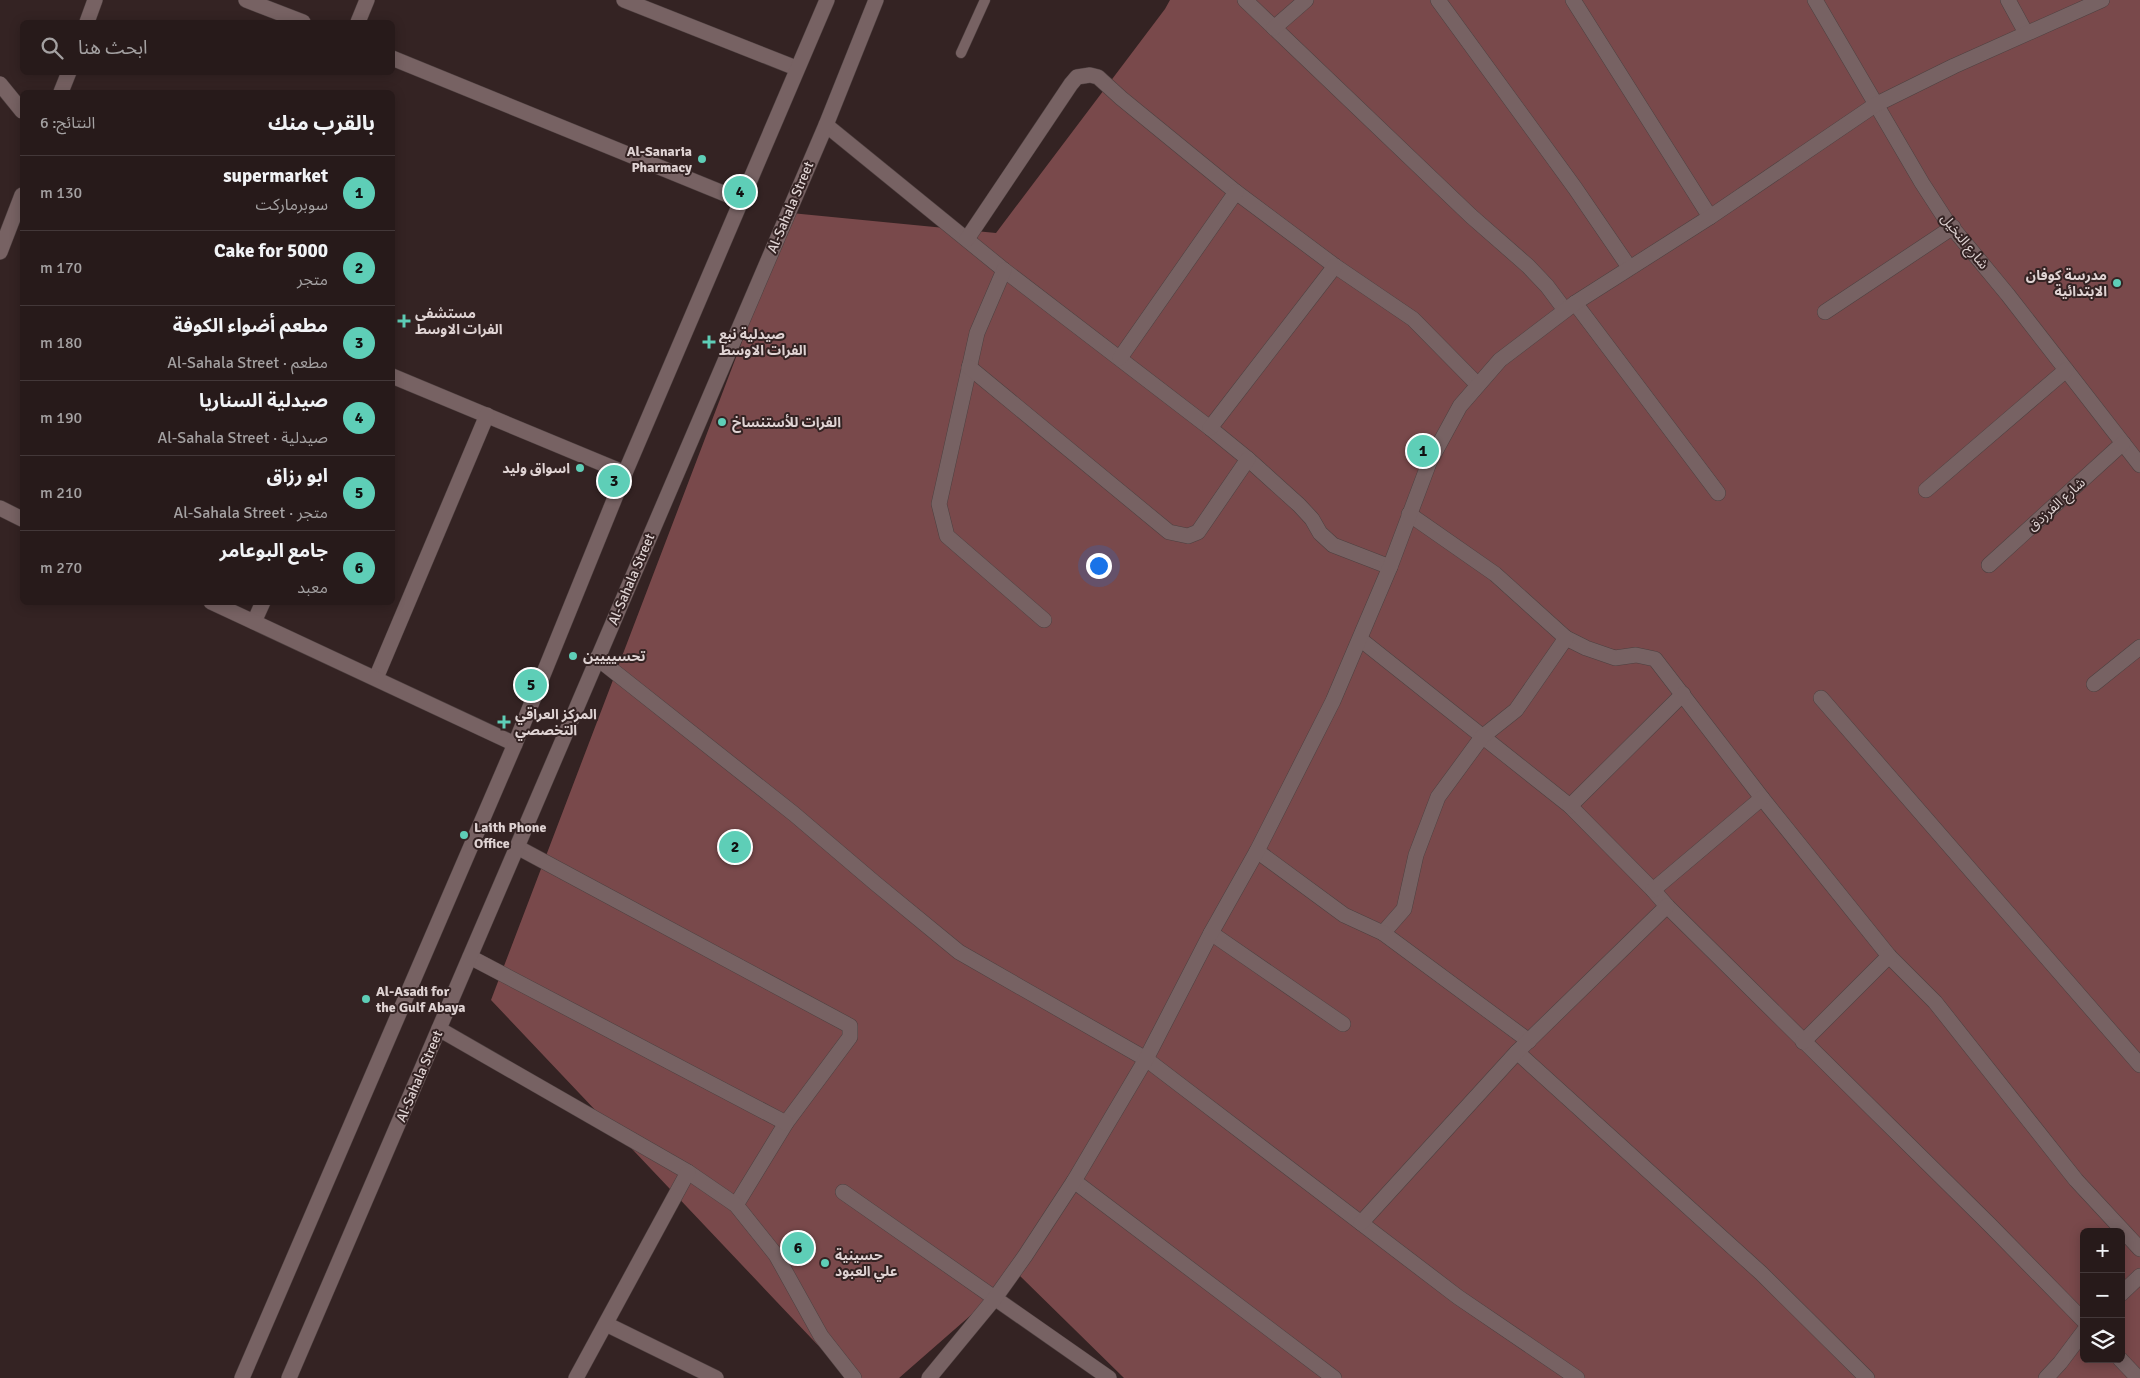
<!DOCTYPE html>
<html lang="ar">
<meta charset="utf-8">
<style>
:root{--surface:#271a1a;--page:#2f2323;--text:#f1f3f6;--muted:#a4a1a2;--line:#433839;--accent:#5eceb7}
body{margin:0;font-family:Signika,"Noto Sans Arabic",sans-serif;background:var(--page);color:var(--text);direction:rtl}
.controls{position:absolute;right:15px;bottom:15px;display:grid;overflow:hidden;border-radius:8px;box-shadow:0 2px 12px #0003}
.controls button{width:45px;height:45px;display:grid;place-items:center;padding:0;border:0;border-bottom:1px solid var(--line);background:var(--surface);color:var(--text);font:25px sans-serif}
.you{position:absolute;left:1098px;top:565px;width:18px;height:18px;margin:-12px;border:4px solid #fff;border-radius:50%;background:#1a73e8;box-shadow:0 0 0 8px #1a73e833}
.badge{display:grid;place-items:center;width:32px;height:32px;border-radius:50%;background:var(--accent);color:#111;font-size:16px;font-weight:700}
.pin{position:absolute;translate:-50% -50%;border:2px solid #fff;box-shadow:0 1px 5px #0006}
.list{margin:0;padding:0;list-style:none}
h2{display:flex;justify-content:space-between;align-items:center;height:65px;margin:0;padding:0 20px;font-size:21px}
h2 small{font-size:16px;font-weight:400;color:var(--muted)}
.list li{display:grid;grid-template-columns:32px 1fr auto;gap:15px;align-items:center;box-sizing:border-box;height:75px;padding:0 20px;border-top:1px solid var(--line)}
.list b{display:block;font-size:19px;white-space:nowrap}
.list p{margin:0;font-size:16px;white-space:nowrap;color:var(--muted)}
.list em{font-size:16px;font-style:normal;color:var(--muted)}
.icon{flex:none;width:28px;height:28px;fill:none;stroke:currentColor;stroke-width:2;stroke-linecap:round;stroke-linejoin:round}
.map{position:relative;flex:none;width:2140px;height:1378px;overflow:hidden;direction:ltr}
.search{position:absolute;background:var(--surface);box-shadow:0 2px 12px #0003;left:20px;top:20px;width:375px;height:55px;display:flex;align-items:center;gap:12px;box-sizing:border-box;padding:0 18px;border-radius:8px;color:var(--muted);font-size:19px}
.panel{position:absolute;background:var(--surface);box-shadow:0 2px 12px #0003;left:20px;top:90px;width:375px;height:515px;border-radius:8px;direction:rtl}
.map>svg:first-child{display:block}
</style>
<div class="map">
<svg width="2140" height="1378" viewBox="0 0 2140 1378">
<rect width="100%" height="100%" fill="#342323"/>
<path fill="#79494b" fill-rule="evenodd" d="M1170 0H2140V1378H1124L1018 1274 899 1378H849L491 1000 791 213 996 233 1165 9ZM2084 1232H2121V1359H2084Z"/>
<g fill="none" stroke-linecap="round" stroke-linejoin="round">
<defs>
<polyline id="lane" points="961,53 985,0"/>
<g id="street">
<polyline points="246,0 303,22"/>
<polyline points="624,0 796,68"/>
<polyline points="1245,0 1471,216 1528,266 1547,286 1565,310"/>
<polyline points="1438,0 1575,188 1629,267"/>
<polyline points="1573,0 1710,217"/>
<polyline points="1815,0 1922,183 1946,220 2008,295 2140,465"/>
<polyline points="2008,0 2026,33"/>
<polyline points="87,22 95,0"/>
<polyline points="358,22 367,0"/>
<polyline points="1274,28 1306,0"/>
<polyline points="392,58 740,200"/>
<polyline points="0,84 22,111"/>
<polyline points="61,92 69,72"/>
<polyline points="826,125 1004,270 1210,428 1248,459 1299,505 1312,519 1320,533 1333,545 1390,567"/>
<polyline points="967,239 1071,84 1077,77 1090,75 1098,77 1121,98 1236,192 1335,266 1413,319 1478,385"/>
<polyline points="0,252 22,195"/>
<polyline points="1004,270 977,333 939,504 947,536 1044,620"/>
<polyline points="1575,303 1718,493"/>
<polyline points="1825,312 1953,227"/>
<polyline points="1120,358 1236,192"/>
<polyline points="969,367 1169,532 1188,536 1198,532 1248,459"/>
<polyline points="392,376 625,473"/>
<polyline points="1210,428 1335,266"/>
<polyline points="1926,490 2066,370"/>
<polyline points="1989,565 2123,443"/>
<polyline points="254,622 263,602"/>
<polyline points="1566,638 1586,648 1615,658 1636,655 1655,659 1762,798 1889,956 1935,1002 2076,1180 2140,1249"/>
<polyline points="1360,639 1570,806 1653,890 1667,906 1990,1225 2084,1321"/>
<polyline points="597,658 794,814 875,883 959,952 1146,1059 1458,1297 1577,1378"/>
<polyline points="376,678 487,415"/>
<polyline points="2094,684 2140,647"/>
<polyline points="1821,698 2140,1065"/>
<polyline points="1570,806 1683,694"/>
<polyline points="517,847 850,1026 850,1037 786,1123 736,1205"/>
<polyline points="1257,851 1344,915 1383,933 1404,909 1416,855 1438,797 1482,737 1516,710 1566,638 1495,574 1409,514"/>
<polyline points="1653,890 1762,798"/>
<polyline points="1211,933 1343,1024"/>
<polyline points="1383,933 1529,1041"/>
<polyline points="470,957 786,1123"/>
<polyline points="439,1029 688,1172 736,1205 776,1255 821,1336 854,1378"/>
<polyline points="1803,1042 1889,956"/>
<polyline points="1517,1052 1761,1273 1867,1378"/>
<polyline points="1074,1181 1334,1378"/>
<polyline points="843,1192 1109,1378"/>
<polyline points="1361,1223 1517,1052 1667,906"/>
<polyline points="2121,1294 2140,1276"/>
<polyline points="606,1324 716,1378"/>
<polyline points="2120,1359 2138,1378"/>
<polyline points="576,1378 688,1172"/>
<polyline points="929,1378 995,1298 1025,1256 1074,1181 1146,1059 1211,933 1257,851 1333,701 1390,567 1429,463 1460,406 1500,360 1575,303 1710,217 1875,105 1954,66 2102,0"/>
<polyline points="2046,1378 2060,1363 2084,1331"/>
</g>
<g id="secondary">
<polyline points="0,508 22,519"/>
<polyline points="211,602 515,744"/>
<polyline points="242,1378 515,744 625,473 827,0"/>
<polyline points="289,1378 517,847 826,125 876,0"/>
</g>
</defs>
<use href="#lane" stroke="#4e4040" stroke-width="11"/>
<use href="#street" stroke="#4e4040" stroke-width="16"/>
<use href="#secondary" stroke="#4e4040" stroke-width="16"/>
<use href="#lane" stroke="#776263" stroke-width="10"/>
<use href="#street" stroke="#776263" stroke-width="15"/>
<use href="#secondary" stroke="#776263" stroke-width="15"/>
</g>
<g fill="#5eceb7" stroke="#342323" stroke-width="2">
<circle cx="702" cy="159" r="5"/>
<circle cx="2117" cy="283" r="5"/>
<path d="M401.5 313.5h5v5h5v5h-5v5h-5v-5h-5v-5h5z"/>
<path d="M706.5 334.5h5v5h5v5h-5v5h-5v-5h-5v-5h5z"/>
<circle cx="722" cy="422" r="5"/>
<circle cx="580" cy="468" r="5"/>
<circle cx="573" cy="656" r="5"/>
<path d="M501.5 714.5h5v5h5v5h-5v5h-5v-5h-5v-5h5z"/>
<circle cx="464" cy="835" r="5"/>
<circle cx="366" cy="999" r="5"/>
<circle cx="825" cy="1263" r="5"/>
</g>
<g text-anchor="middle" stroke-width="4" stroke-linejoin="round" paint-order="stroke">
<g font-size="14" font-weight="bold" fill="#dfd3d3" stroke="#342323" text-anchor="start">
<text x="692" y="156" text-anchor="end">Al-Sanaria<tspan x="692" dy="16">Pharmacy</tspan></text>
<text x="2107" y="280" text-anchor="end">مدرسة كوفان<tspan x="2107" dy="16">الابتدائية</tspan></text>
<text x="415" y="318">مستشفى<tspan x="415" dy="16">الفرات الاوسط</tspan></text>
<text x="719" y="339">صيدلية نبع<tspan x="719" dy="16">الفرات الاوسط</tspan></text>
<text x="732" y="427">الفرات للأستنساخ</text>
<text x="570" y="473" text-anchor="end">اسواق وليد</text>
<text x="583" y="661">تحسيييين</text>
<text x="515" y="719">المركز العراقي<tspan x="515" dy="16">التخصصي</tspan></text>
<text x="474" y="832">Laith Phone<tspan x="474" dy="16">Office</tspan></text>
<text x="376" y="996">Al-Asadi for<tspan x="376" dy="16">the Gulf Abaya</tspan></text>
<text x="835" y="1260">حسينية<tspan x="835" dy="16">علي العبود</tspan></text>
</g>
<g font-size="14" fill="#dfd3d3" stroke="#342323">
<text transform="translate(790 207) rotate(-67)" y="5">Al-Sahala Street</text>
<text transform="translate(1965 241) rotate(51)" y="5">شارع النخيل</text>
<text transform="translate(2056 504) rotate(-42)" y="5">شارع الفرزدق</text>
<text transform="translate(631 579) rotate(-67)" y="5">Al-Sahala Street</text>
<text transform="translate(419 1076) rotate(-67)" y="5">Al-Sahala Street</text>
</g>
</g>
</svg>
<div class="controls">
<button>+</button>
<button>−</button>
<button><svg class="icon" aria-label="layers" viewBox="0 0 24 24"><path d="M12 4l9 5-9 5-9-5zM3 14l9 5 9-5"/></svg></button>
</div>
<div class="you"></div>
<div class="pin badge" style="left:1423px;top:451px">1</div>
<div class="pin badge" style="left:735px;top:847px">2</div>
<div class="pin badge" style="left:614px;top:481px">3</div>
<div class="pin badge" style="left:740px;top:192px">4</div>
<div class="pin badge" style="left:531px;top:685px">5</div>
<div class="pin badge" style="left:798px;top:1248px">6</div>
<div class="search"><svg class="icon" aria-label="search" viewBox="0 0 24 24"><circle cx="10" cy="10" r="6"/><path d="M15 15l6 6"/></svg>ابحث هنا</div>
<section class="panel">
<h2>بالقرب منك<small>النتائج: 6</small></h2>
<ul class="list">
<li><span class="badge">1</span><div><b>supermarket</b><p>سوبرماركت</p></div><em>130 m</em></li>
<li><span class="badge">2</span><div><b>Cake for 5000</b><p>متجر</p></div><em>170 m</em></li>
<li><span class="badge">3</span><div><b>مطعم أضواء الكوفة</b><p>مطعم · Al-Sahala Street</p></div><em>180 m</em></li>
<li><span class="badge">4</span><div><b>صيدلية السناريا</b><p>صيدلية · Al-Sahala Street</p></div><em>190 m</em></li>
<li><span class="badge">5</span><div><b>ابو رزاق</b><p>متجر · Al-Sahala Street</p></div><em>210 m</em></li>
<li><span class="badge">6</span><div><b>جامع البوعامر</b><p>معبد</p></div><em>270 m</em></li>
</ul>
</section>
</div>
